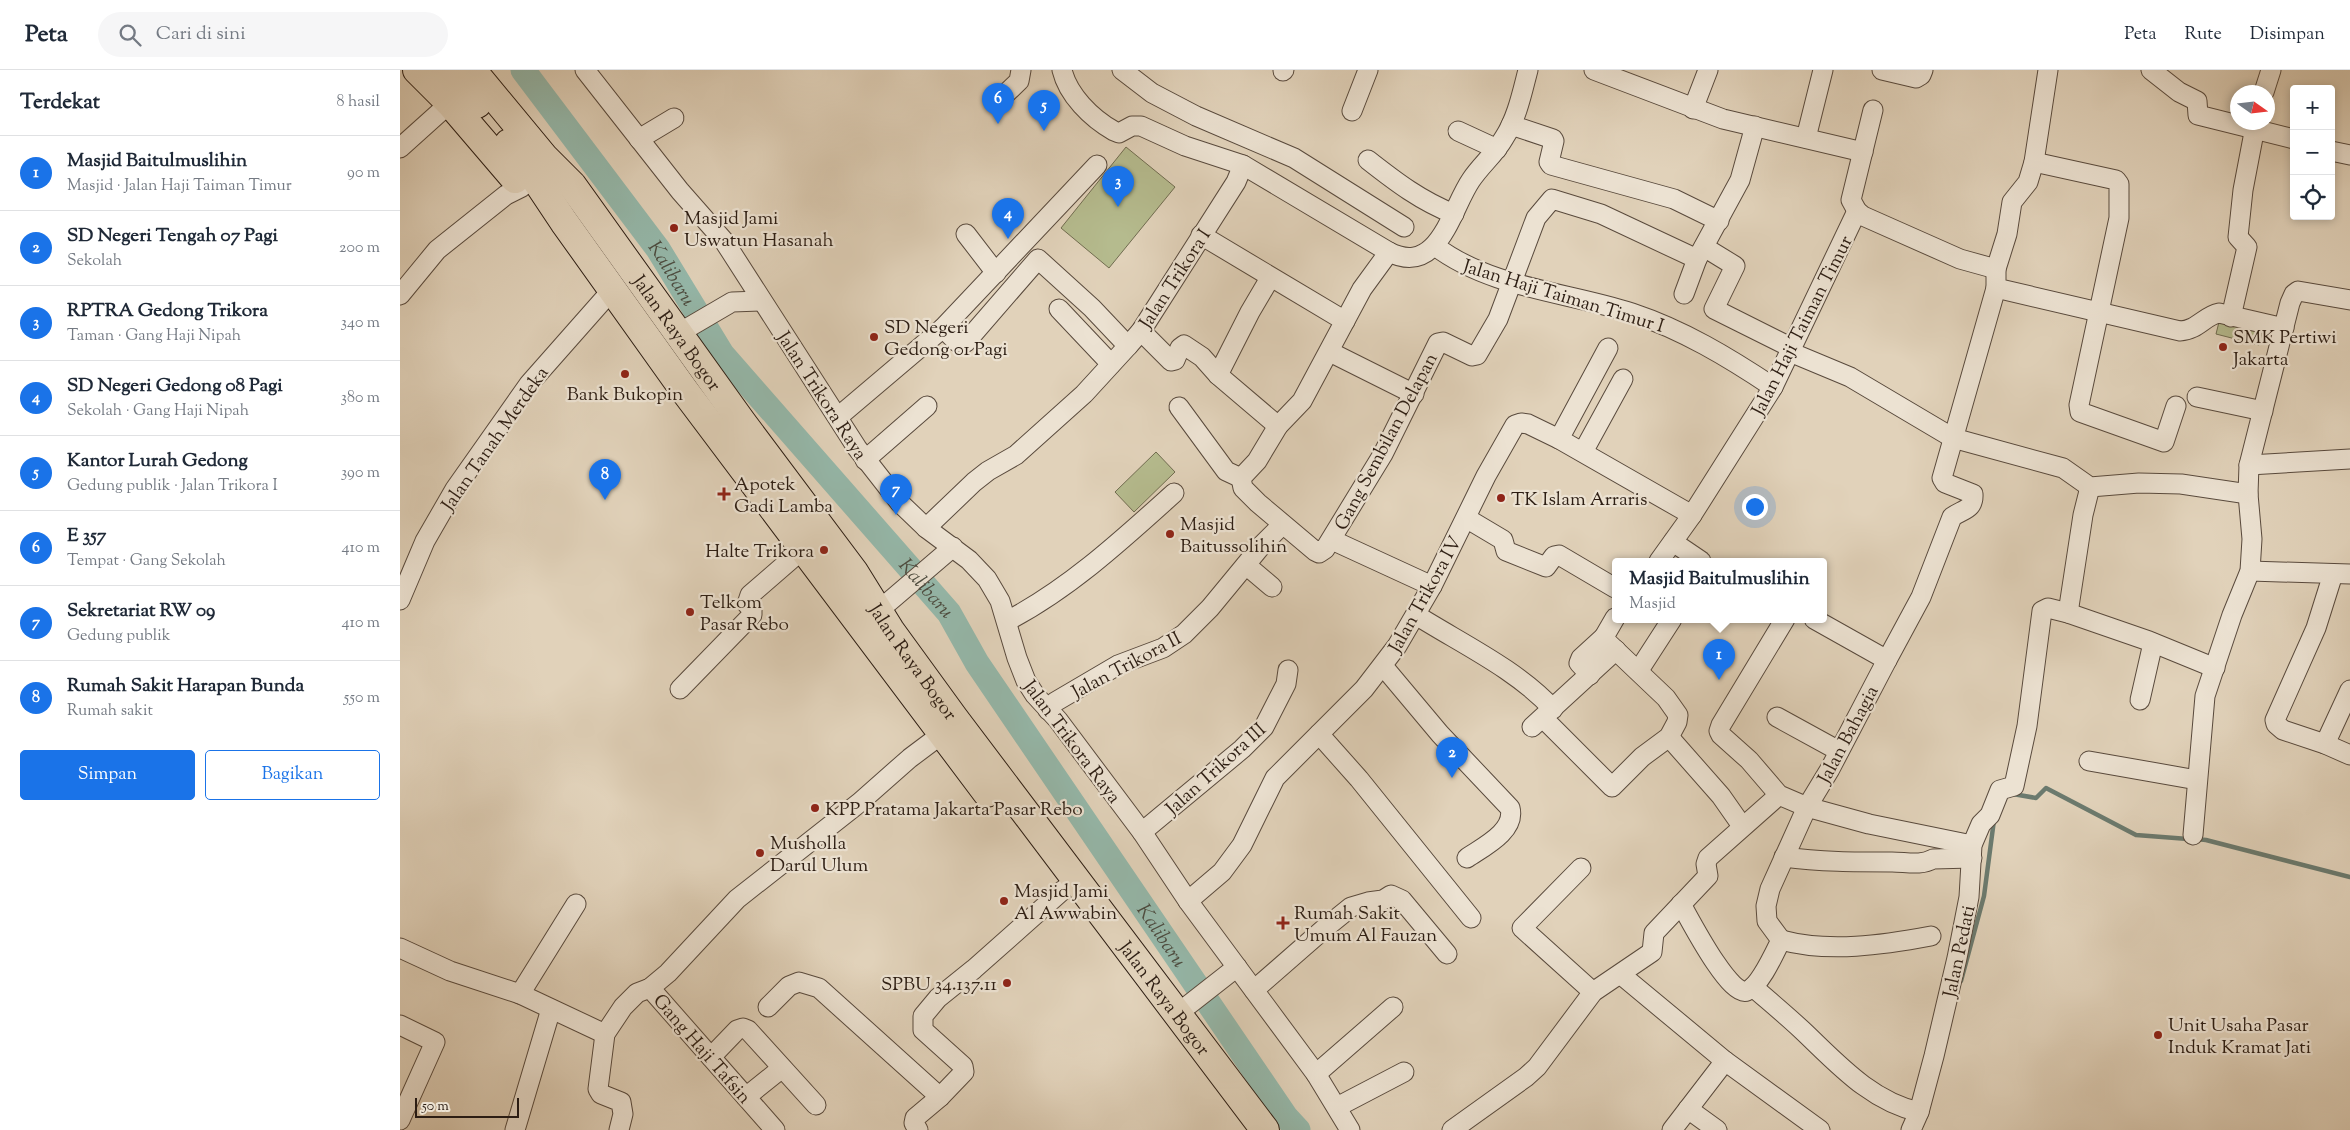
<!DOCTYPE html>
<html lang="id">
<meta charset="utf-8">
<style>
:root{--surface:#fff;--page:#f6f6f7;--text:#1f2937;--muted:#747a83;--line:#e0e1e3;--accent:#1a73e8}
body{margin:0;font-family:"Sorts Mill Goudy",serif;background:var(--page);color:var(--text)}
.controls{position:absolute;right:15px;top:15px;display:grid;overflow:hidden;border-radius:5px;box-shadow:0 2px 8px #0003}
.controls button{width:45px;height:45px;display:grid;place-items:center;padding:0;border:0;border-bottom:1px solid var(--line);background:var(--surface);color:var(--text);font:25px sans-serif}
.compass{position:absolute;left:1830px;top:15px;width:45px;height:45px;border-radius:50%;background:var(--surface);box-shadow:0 2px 8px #0003;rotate:104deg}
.scale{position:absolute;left:15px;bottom:12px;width:104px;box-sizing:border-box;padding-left:5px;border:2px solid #2c1d13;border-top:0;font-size:14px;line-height:18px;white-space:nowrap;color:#2c1d13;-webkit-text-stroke:4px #ece2d2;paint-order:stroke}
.you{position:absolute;left:1354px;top:436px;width:18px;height:18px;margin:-12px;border:4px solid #fff;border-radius:50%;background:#1a73e8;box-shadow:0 0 0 8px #1a73e833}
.badge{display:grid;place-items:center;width:32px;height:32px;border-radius:50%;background:var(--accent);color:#fff;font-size:16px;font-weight:700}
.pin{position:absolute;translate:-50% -41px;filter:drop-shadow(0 1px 2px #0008)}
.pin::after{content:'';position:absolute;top:26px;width:18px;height:15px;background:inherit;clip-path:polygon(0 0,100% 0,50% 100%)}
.popup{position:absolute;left:1212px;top:488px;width:215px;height:65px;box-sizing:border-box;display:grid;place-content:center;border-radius:5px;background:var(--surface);filter:drop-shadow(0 1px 4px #0005);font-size:16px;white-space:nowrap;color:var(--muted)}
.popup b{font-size:19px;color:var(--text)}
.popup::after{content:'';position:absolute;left:50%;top:100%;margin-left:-10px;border:10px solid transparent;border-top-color:var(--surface)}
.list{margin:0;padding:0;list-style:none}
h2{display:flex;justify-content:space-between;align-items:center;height:65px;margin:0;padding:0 20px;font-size:21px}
h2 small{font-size:16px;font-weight:400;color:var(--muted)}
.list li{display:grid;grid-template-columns:32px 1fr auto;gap:15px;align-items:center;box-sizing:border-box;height:75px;padding:0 20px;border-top:1px solid var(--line)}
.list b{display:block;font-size:19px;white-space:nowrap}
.list p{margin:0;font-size:16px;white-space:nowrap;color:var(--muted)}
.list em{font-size:16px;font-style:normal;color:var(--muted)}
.actions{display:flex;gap:10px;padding:15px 20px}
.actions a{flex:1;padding:11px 0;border:1px solid var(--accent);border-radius:5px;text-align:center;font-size:18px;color:var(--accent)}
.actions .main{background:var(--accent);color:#fff}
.icon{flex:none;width:28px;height:28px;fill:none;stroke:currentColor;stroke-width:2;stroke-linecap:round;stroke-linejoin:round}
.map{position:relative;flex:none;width:1950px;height:1060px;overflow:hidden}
header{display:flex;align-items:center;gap:30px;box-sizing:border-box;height:70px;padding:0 25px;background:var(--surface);border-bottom:1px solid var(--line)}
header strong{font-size:24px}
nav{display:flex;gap:28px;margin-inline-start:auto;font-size:18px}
.search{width:350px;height:45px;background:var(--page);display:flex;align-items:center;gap:12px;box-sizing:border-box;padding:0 18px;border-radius:28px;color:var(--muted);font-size:19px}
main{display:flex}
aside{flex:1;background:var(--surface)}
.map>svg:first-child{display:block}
</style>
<header>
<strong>Peta</strong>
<div class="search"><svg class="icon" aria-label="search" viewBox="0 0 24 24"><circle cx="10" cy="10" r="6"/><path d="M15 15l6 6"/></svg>Cari di sini</div>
<nav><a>Peta</a><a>Rute</a><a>Disimpan</a></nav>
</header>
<main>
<aside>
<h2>Terdekat<small>8 hasil</small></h2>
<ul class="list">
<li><span class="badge">1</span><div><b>Masjid Baitulmuslihin</b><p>Masjid · Jalan Haji Taiman Timur</p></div><em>90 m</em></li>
<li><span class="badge">2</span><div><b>SD Negeri Tengah 07 Pagi</b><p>Sekolah</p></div><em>200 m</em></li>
<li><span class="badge">3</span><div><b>RPTRA Gedong Trikora</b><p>Taman · Gang Haji Nipah</p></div><em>340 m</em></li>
<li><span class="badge">4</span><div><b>SD Negeri Gedong 08 Pagi</b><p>Sekolah · Gang Haji Nipah</p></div><em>380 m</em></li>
<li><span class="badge">5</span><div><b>Kantor Lurah Gedong</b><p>Gedung publik · Jalan Trikora I</p></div><em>390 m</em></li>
<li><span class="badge">6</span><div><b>E 357</b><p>Tempat · Gang Sekolah</p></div><em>410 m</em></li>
<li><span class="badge">7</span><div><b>Sekretariat RW 09</b><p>Gedung publik</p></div><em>410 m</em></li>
<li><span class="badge">8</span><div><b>Rumah Sakit Harapan Bunda</b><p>Rumah sakit</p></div><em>550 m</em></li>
</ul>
<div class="actions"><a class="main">Simpan</a><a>Bagikan</a></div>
</aside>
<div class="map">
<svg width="1950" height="1060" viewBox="0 0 1950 1060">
<rect width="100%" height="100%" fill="#e1d2ba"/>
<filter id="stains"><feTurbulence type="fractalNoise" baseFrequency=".004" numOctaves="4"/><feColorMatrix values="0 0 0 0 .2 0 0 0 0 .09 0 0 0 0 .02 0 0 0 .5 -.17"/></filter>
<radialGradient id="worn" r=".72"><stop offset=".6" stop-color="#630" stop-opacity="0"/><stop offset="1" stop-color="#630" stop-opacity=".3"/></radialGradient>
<g fill="#b5bb8e" stroke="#706c50">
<polygon points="726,77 775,117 709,198 661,158"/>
<polygon points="1820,248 1863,259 1859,275 1816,264"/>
<polygon points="756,382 775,402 734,442 715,422"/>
</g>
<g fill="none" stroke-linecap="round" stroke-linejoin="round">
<g stroke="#6b7a6e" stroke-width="4.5">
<polyline points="1613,724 1636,728 1646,718 1736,765 1788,769"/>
<polyline points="1796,769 1806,770 1950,807"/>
<polyline points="1561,911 1584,826 1594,750"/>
</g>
<path stroke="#95b8aa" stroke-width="25" id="s1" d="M123 0 258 179 322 284 549 543 577 593 886 1047 898 1060"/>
<defs>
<g id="minor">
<polyline points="185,0 280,121 324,171 457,378 500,433 526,458 569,490 587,509 600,531 617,588 626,611 635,625 658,650 742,762 788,831 916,1004 950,1060"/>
<path d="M662 0C668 25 691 48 714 61L719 63 732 56H741L785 76 843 95 989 182"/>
<polyline points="722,0 752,23 796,46 894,88 1004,157"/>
<path d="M1128 0C1122 23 1117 48 1104 68 1095 84 1081 95 1071 110 1051 139 1039 207 989 182L962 219 902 331 878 356 857 391 841 408 843 418 858 433 915 481 919 483 925 479 983 384 1038 273 1043 272 1072 286 1077 285 1098 249 1136 148 1152 129 1201 144 1297 189"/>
<polyline points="1194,0 1323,49 1463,82"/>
<polyline points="1482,0 1516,8 1521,5 1523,0"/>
<path d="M1648 0 1634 92 1628 112 1612 132 1607 164 1596 199V218L1780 261C1798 260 1804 246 1819 243L1884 258"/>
<polyline points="1751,0 1779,22 1797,31 1798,45 1894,69"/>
<polyline points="883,1 884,0"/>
<polyline points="1864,22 1871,0"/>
<polyline points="597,32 619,11 621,0"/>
<polyline points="1293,39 1308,0"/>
<polyline points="1473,40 1451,130 1457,141 1463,146 1560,189 1596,199"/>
<polyline points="952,41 968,0"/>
<polyline points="1111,55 1153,69 1154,71 1149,92 1151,95 1274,129 1319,151"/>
<polyline points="1058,61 1097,79"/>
<polyline points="1406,68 1423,0"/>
<polyline points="239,69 274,48"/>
<polyline points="0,78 50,33"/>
<polyline points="1931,81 1950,85"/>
<path d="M968 90C996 112 1021 131 1054 144"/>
<polyline points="1634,92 1716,110 1719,114 1719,148 1679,335 1680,342 1764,372 1776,336"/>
<polyline points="566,164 596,203"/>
<polyline points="801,165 945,251"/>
<path d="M1035 176C1090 218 1167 222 1232 243 1283 260 1328 287 1373 317"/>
<polyline points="1304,177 1335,196 1314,239 1392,278"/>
<polyline points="1284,224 1297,189 1340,110 1355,56"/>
<polyline points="0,225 37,180 106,125 122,117"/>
<polyline points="659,239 711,294"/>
<polyline points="1831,247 1847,177 1838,167 1843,120 1856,52"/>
<polyline points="543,258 557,272 566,272 638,189 692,238 728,276"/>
<polyline points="741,261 771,291 775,290 780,278 784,275 802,287 818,305 878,356"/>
<polyline points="279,263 332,232 360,231"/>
<polyline points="930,282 1014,324"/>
<polyline points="1390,282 1450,307 1553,368 1663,398 1690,417 1739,413 1781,414 1848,424"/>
<polyline points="818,305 850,242 870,208"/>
<polyline points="1797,327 1863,341"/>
<polyline points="779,337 826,401 841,408"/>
<polyline points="438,347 543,258 697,95"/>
<polyline points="1159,369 1208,278"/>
<polyline points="1183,382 1223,309"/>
<polyline points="465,390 527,336"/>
<polyline points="1849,395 1950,389"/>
<polyline points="1066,448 1103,470 1106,481 1146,497 1154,486 1159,485 1215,518"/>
<polyline points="526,458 574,412 588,401 616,385 684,324 728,276 741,261 836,112 843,95"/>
<polyline points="932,470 1032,516"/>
<polyline points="1273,472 1301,491"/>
<polyline points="1259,491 1292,445 1373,317 1457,141"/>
<polyline points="846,495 872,517"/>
<polyline points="1850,501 1950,504"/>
<polyline points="1933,504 1916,558 1875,650 1876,654 1883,660 1925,674 1950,685"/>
<polyline points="0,530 25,471 55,419 129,314 212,220"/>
<polyline points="477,542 553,477"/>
<polyline points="1668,543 1683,445 1690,417"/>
<path d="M1016 545C1062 574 1116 599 1153 639"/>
<polyline points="1385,549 1321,655 1319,661 1321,665 1349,690 1379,725 1407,737 1469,754 1572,775"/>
<path d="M1414 549 1487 590 1521 527 1552 447C1563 439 1574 440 1573 424L1545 413 1542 408 1596 218"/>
<path d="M607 551C669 519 723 469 774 423"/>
<path d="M983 596 1040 664 1110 738C1116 761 1083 777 1067 788"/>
<polyline points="1239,600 1272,549"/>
<polyline points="1190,605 1179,593 1181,588 1204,567"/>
<polyline points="280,619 352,545 352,540 347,534 350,525 403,479"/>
<polyline points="1740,630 1753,573"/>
<polyline points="648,640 655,632 718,595 763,578 784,564 810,538 862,475 882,455"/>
<polyline points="1377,647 1439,681"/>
<polyline points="1143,648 1212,717 1242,687 1269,667 1277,652 1278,645 1266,628 1206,571 1204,567 1215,548"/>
<polyline points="1132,657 1216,580"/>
<polyline points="919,664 959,709 1071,848"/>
<polyline points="1269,667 1321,726 1342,756"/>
<polyline points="1925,674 1950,620"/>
<polyline points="1689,691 1797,710"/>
<polyline points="742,762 842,679 864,657 886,614 888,600"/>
<polyline points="1793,765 1805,626 1832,545 1850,501 1852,469 1848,424 1849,395 1890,233 1894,224 1898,221 1950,230"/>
<path d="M1384 787C1420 792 1456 792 1492 792 1506 792 1521 796 1533 789L1572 788"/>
<polyline points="1181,798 1122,858 1193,922"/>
<polyline points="788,831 822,802 842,775 875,708 964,619 997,576 1032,516 1086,406 1115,355 1121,353 1128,354 1159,369 1292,445"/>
<path d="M1281 834C1289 848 1330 928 1347 921 1360 916 1375 882 1381 870L1367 851 1366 836 1370 819 1407 737 1430 699 1487 590"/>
<path d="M1381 870C1429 883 1483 875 1531 866"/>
<polyline points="0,878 50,901 120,924 205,964"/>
<polyline points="1225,908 1325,991 1272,1060"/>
<path d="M1353 917C1369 931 1386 945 1402 960 1437 993 1470 1031 1519 1042"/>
<polyline points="250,918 375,1060"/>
<polyline points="854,920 925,858 951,837 968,832 983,830 991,825 1002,830 1047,884"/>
<polyline points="120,924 176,834"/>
<polyline points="368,937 389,916 399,912 419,918 540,1027"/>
<polyline points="777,944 837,897"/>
<polyline points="0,955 35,972 0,1050"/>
<polyline points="311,987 337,960 343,958 348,960 416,1035"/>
<polyline points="1325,991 1420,1060"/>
<polyline points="916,1004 993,937"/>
<polyline points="346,1027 382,998"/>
<polyline points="937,1037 1004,1002"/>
<polyline points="1288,1039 1317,1060"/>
<polyline points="115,1060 151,939"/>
<polyline points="219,1060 223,1044 221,1032 201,1024 198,1019 205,964 223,937 237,923 250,918 268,903 337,829 459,733 510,688 542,664"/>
<polyline points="518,1060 514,1053 515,1048 540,1027 564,1002 563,996 523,960 523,946 538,928 574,899 663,820"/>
<polyline points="1052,1060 1126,1007 1137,997 1193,922 1252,882 1254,863 1308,806 1306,794 1308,788 1379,725"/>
<polyline points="1511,1060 1519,1042 1534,986 1557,888 1569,827 1572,775 1581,754 1590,745 1600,720 1614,716 1627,656 1642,541 1648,538 1668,543 1749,571 1815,598"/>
</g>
<g id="highway">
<polyline points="17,0 50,33 115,109"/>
<polyline points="49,0 77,34"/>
<path id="s2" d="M72 0 144 87 172 115 341 351 454 502 490 560 554 648 865 1060"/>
<polyline points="109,73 128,98 164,152 284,320 587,723"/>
</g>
</defs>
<use href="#minor" stroke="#594a3d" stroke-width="21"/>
<use href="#highway" stroke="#2c1d13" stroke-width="30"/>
<use href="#minor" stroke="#ece2d2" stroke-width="19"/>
<use href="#highway" stroke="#e1d2ba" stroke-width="28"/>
</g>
<g fill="#8f2418" stroke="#ece2d2" stroke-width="2">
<circle cx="274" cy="158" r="5"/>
<circle cx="474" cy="267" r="5"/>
<circle cx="1823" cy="277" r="5"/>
<circle cx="225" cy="304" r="5"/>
<path d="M321.5 416.5h5v5h5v5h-5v5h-5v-5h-5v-5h5z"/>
<circle cx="1101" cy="428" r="5"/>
<circle cx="770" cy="464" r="5"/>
<circle cx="424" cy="480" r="5"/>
<circle cx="290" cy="542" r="5"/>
<circle cx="415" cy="738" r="5"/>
<circle cx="360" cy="783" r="5"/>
<circle cx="604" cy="831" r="5"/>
<path d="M880.5 845.5h5v5h5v5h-5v5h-5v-5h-5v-5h5z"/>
<circle cx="607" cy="913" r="5"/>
<circle cx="1758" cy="965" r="5"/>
</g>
<g text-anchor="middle" stroke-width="4.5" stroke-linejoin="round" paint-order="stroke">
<g font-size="19" fill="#2c1d13" stroke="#ece2d2" text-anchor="start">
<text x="284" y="154">Masjid Jami<tspan x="284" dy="22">Uswatun Hasanah</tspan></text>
<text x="484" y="263">SD Negeri<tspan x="484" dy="22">Gedong 01 Pagi</tspan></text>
<text x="1833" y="273">SMK Pertiwi<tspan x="1833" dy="22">Jakarta</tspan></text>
<text x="225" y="330" text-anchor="middle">Bank Bukopin</text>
<text x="334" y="420">Apotek<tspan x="334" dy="22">Gadi Lamba</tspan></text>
<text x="1111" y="435">TK Islam Arraris</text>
<text x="780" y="460">Masjid<tspan x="780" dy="22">Baitussolihin</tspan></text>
<text x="414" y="487" text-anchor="end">Halte Trikora</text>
<text x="300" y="538">Telkom<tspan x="300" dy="22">Pasar Rebo</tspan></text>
<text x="425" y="745">KPP Pratama Jakarta Pasar Rebo</text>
<text x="370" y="779">Musholla<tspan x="370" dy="22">Darul Ulum</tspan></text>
<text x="614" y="827">Masjid Jami<tspan x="614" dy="22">Al Awwabin</tspan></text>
<text x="894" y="849">Rumah Sakit<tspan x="894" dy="22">Umum Al Fauzan</tspan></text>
<text x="597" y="920" text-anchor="end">SPBU 34.137.11</text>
<text x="1768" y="961">Unit Usaha Pasar<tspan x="1768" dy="22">Induk Kramat Jati</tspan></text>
</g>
<g font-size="19" fill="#2c1d13" stroke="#ece2d2">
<text transform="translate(774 208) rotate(-57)" y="7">Jalan Trikora I</text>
<text transform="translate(1164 225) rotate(17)" y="7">Jalan Haji Taiman Timur I</text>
<text transform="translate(1401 255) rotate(-63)" y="7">Jalan Haji Taiman Timur</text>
<text dy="7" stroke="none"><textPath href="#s2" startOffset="334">Jalan Raya Bogor</textPath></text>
<text transform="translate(423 325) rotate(57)" y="7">Jalan Trikora Raya</text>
<text transform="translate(94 368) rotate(-55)" y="7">Jalan Tanah Merdeka</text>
<text transform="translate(985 371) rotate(-62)" y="7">Gang Sembilan Delapan</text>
<text transform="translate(1024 524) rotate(-61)" y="7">Jalan Trikora IV</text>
<text dy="7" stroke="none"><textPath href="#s2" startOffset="739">Jalan Raya Bogor</textPath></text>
<text transform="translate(726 594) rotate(-28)" y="7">Jalan Trikora II</text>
<text transform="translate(1447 664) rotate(-62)" y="7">Jalan Bahagia</text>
<text transform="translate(673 671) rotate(53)" y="7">Jalan Trikora Raya</text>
<text transform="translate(815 698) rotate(-42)" y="7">Jalan Trikora III</text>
<text transform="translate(1558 881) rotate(-78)" y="7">Jalan Pedati</text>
<text dy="7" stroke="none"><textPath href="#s2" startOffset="1159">Jalan Raya Bogor</textPath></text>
<text transform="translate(303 978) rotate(49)" y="7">Gang Haji Tafsin</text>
</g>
<g font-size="20" font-style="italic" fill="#4c4c40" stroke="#ece2d2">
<text dy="7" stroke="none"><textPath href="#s1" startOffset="252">Kalibaru</textPath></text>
<text dy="7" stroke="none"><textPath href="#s1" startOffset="658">Kalibaru</textPath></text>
<text dy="7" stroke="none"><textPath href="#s1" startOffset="1078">Kalibaru</textPath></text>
</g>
</g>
<rect width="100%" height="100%" filter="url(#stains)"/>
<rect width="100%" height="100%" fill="url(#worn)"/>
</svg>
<div class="controls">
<button>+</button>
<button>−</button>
<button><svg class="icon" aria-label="locate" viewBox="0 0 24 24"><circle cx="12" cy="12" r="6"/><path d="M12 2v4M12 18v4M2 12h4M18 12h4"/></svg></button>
</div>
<svg class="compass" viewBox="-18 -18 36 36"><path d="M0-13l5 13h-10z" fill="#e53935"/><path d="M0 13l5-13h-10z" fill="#747a83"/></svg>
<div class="scale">50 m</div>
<div class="you"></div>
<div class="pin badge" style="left:1319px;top:610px">1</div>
<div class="popup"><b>Masjid Baitulmuslihin</b>Masjid</div>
<div class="pin badge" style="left:1052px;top:708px">2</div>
<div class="pin badge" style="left:718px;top:137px">3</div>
<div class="pin badge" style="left:608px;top:169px">4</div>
<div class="pin badge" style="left:644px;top:61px">5</div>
<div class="pin badge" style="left:598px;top:54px">6</div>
<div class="pin badge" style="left:496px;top:445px">7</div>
<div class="pin badge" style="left:205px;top:430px">8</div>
</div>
</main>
